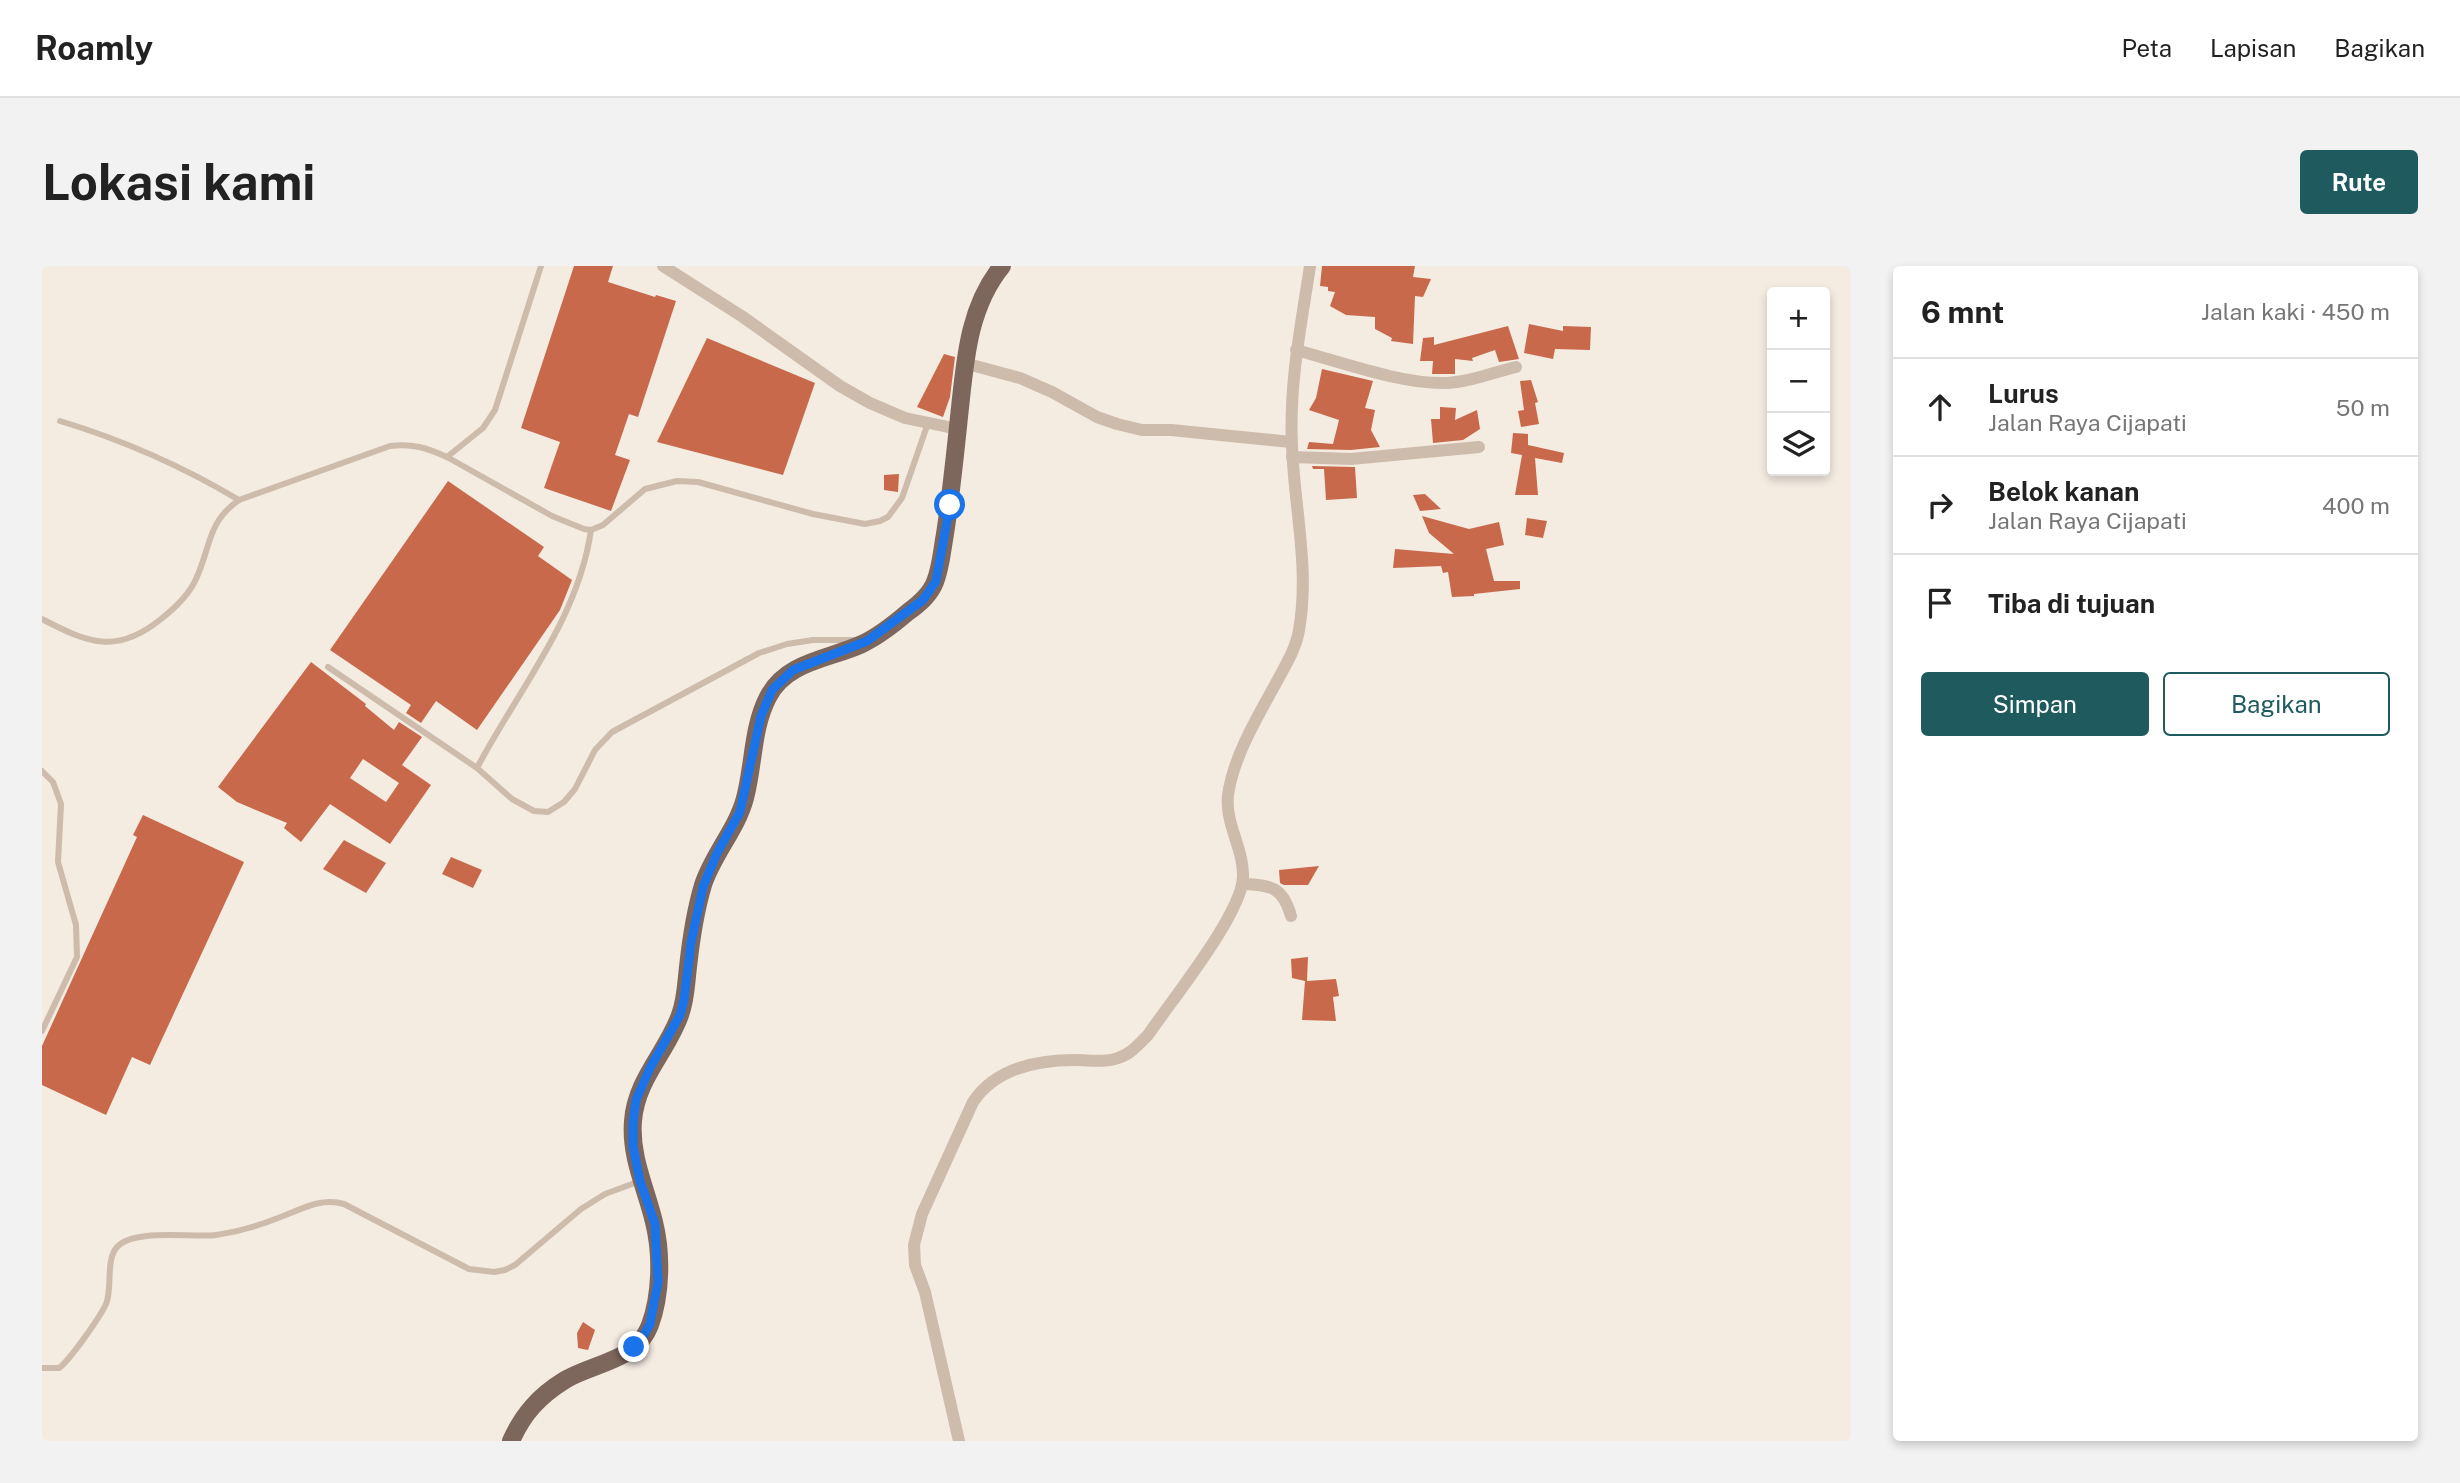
<!DOCTYPE html>
<html lang="id">
<meta charset="utf-8">
<style>
:root{--surface:#fff;--page:#f2f2f2;--text:#222;--muted:#767676;--line:#e0e0e0;--accent:#1f5a5e}
body{margin:0;font-family:"Public Sans",sans-serif;background:var(--page);color:var(--text)}
.controls{position:absolute;right:21px;top:21px;display:grid;overflow:hidden;border-radius:7px;box-shadow:0 4px 10px #0003}
.controls button{width:63px;height:63px;display:grid;place-items:center;padding:0;border:0;border-bottom:2px solid var(--line);background:var(--surface);color:var(--text);font:35px sans-serif}
.stop{position:absolute;width:21px;height:21px;margin:-16px;border:5px solid #1a73e8;border-radius:50%;background:#fff}
.stop.end{background:#1a73e8;border-color:#fff;box-shadow:0 2px 7px #0008}
.list{margin:0;padding:0;list-style:none}
h2{display:flex;justify-content:space-between;align-items:center;height:91px;margin:0;padding:0 28px;font-size:30px}
h2 small{font-size:23px;font-weight:400;color:var(--muted)}
.list li{display:grid;grid-template-columns:46px 1fr auto;gap:21px;align-items:center;box-sizing:border-box;height:98px;padding:0 28px;border-top:2px solid var(--line)}
.list b{display:block;font-size:26px;white-space:nowrap}
.list p{margin:0;font-size:23px;white-space:nowrap;color:var(--muted)}
.list em{font-size:23px;font-style:normal;color:var(--muted)}
.actions{display:flex;gap:14px;padding:21px 28px}
.actions a{flex:1;padding:16px 0;border:2px solid var(--accent);border-radius:7px;text-align:center;font-size:24px;color:var(--accent)}
.actions .main{background:var(--accent);color:#fff}
.icon{flex:none;width:38px;height:38px;fill:none;stroke:currentColor;stroke-width:2;stroke-linecap:round;stroke-linejoin:round}
.map{position:relative;flex:none;width:1809px;height:1175px;overflow:hidden;border-radius:7px}
header{display:flex;align-items:center;gap:42px;box-sizing:border-box;height:98px;padding:0 35px;background:var(--surface);border-bottom:2px solid var(--line)}
header strong{font-size:33px}
nav{display:flex;gap:38px;margin-inline-start:auto;font-size:24px}
.intro{display:flex;align-items:center;justify-content:space-between;box-sizing:border-box;height:168px;padding:0 42px}
h1{margin:0;font-size:49px}
.button{padding:18px 32px;border-radius:7px;background:var(--accent);color:#fff;font-size:24px;font-weight:700}
main{display:flex;gap:42px;padding:0 42px}
aside{flex:1;background:var(--surface);border-radius:7px;box-shadow:0 4px 10px #0003}
.map>svg:first-child{display:block}
</style>
<header>
<strong>Roamly</strong>
<nav><a>Peta</a><a>Lapisan</a><a>Bagikan</a></nav>
</header>
<div class="intro"><h1>Lokasi kami</h1><a class="button">Rute</a></div>
<main>
<div class="map">
<svg width="1809" height="1175" viewBox="0 0 1809 1175">
<rect width="100%" height="100%" fill="#f4ebe1"/>
<g fill="#c8694b" fill-rule="evenodd">
<polygon points="532,0 571,0 566,16 613,31 614,29 634,35 596,151 587,148 573,189 588,194 569,245 502,222 518,176 479,162"/>
<polygon points="1280,0 1373,0 1371,11 1389,13 1381,31 1373,30 1371,78 1349,75 1350,72 1333,63 1333,51 1304,49 1288,40 1293,26 1286,25 1286,21 1278,20"/>
<polygon points="1487,58 1521,65 1521,60 1549,61 1548,84 1513,83 1511,93 1482,87"/>
<polygon points="1466,60 1477,93 1457,96 1453,84 1430,92 1431,95 1413,93 1413,108 1390,108 1391,95 1378,95 1381,72 1392,71 1392,79"/>
<polygon points="665,72 773,117 741,209 615,176"/>
<polygon points="902,88 913,91 908,131 901,151 875,141"/>
<polygon points="1280,103 1331,115 1323,142 1333,144 1329,164 1338,181 1309,184 1265,183 1267,176 1291,178 1297,154 1267,144 1274,132"/>
<polygon points="1489,114 1496,136 1493,137 1497,158 1479,161 1476,145 1482,144 1478,115"/>
<polygon points="1398,141 1414,142 1413,154 1435,144 1438,163 1421,174 1391,177 1389,153 1398,153"/>
<polygon points="1471,167 1486,168 1486,179 1522,187 1520,197 1493,192 1496,229 1473,229 1480,189 1469,187"/>
<polygon points="1270,200 1313,201 1315,232 1284,234 1282,203 1271,203"/>
<polygon points="857,208 856,226 842,224 842,209"/>
<polygon points="406,215 502,281 496,290 530,314 518,344 435,464 394,435 379,457 364,447 369,439 288,384"/>
<polygon points="1383,228 1399,243 1378,245 1371,229"/>
<polygon points="1380,250 1427,263 1457,256 1462,279 1444,283 1452,315 1478,315 1478,323 1432,328 1432,330 1410,331 1406,306 1401,307 1399,300 1351,302 1353,283 1412,288 1387,267"/>
<polygon points="1485,252 1505,255 1501,272 1483,269"/>
<path d="M269 396 324 438 323 440 352 464 357 456 380 471 360 499 389 519 348 578 288 538 259 576 242 562 245 557 195 536 176 521ZM321 493 357 517 344 536 308 512Z"/>
<polygon points="101,549 202,596 108,799 90,791 64,849 0,819 0,780 95,571 91,569"/>
<polygon points="302,574 344,597 324,627 281,603"/>
<polygon points="409,591 440,604 431,622 400,608"/>
<polygon points="1277,600 1266,619 1242,619 1238,617 1237,604"/>
<polygon points="1266,691 1265,715 1294,713 1297,730 1291,731 1294,755 1260,754 1263,715 1250,712 1249,693"/>
<polygon points="541,1056 553,1064 546,1084 536,1082 535,1067"/>
</g>
<g fill="none" stroke-linecap="round" stroke-linejoin="round">
<g stroke="#cdbbac" stroke-width="6">
<path d="M18 155C81 174 140 200 197 234"/>
<polyline points="405,191 441,162 453,144 499,0"/>
<path d="M0 353C46 377 75 389 119 353 133 342 147 329 154 313 169 281 165 256 197 234L348 180C370 177 385 182 405 191L510 250 542 263 549 264 561 259 603 223 635 215 656 216 771 248 823 258 838 255 846 251 860 232 886 157"/>
<polyline points="286,401 435,502 470,533 492,545 506,546 522,536 533,523 553,484 570,466 717,387 745,378 771,374 813,374"/>
<path d="M435 502C476 424 536 354 549 264"/>
<polyline points="0,505 11,516 19,538 16,596 34,659 35,691 0,765"/>
<path d="M0 1102H17C28 1094 58 1051 64 1038 71 1021 63 995 75 981 92 962 150 972 174 969 195 966 216 960 236 952 258 944 278 931 302 938L427 1003 452 1006 463 1004 473 999 539 943 563 928 598 915"/>
</g>
<g stroke="#cdbbac" stroke-width="12">
<polyline points="621,0 701,51 798,120 828,137 863,152 916,163"/>
<path d="M1254 84C1299 96 1361 119 1406 117 1429 116 1452 106 1474 101"/>
<polyline points="922,97 978,112 1010,126 1055,151 1075,158 1100,164 1129,164 1249,176"/>
<polyline points="1250,191 1309,193 1437,181"/>
<path d="M1201 618C1229 619 1241 621 1249 650"/>
<path d="M917 1175 883 1026 873 999 872 979 880 948 931 836C953 803 994 794 1033 794 1047 794 1063 797 1076 792 1089 788 1097 778 1106 769 1129 735 1200 648 1201 611 1202 581 1180 554 1187 523 1194 486 1216 450 1234 417 1243 400 1254 383 1257 364 1268 302 1252 241 1250 179 1247 118 1259 60 1268 0"/>
</g>
<path stroke="#7d675c" stroke-width="18" d="M469 1175C481 1148 497 1130 523 1114 551 1097 595 1095 608 1059 619 1029 620 988 612 956 604 922 588 891 591 855 594 813 625 786 638 749 644 733 644 717 646 701 649 673 653 646 661 619 671 588 695 563 703 532 712 498 710 462 726 431 744 395 788 393 820 378 837 370 852 358 866 346 877 338 888 329 893 316 899 301 900 284 903 268 909 229 913 190 917 151 923 98 925 43 960 0"/>
</g>
<g fill="none" stroke-linecap="round" stroke-linejoin="round">
<polyline stroke="#1a73e8" stroke-width="9" points="592,1081 599,1074 608,1058 616,1016 613,958 598,915 591,880 591,857 594,834 608,802 638,749 642,734 649,677 661,621 675,587 698,546 719,450 730,424 751,404 825,375 881,334 894,315 908,239"/>
</g>
</svg>
<div class="controls">
<button>+</button>
<button>−</button>
<button><svg class="icon" aria-label="layers" viewBox="0 0 24 24"><path d="M12 4l9 5-9 5-9-5zM3 14l9 5 9-5"/></svg></button>
</div>
<div class="stop" style="left:908px;top:239px"></div>
<div class="stop end" style="left:592px;top:1081px"></div>
</div>
<aside>
<h2>6 mnt<small>Jalan kaki · 450 m</small></h2>
<ul class="list">
<li><svg class="icon" aria-label="ahead" viewBox="0 0 24 24"><path d="M12 20V5M6 11l6-6 6 6"/></svg><div><b>Lurus</b><p>Jalan Raya Cijapati</p></div><em>50 m</em></li>
<li><svg class="icon" aria-label="right" viewBox="0 0 24 24"><path d="M7 20v-9h11M14 6l5 5-5 5"/></svg><div><b>Belok kanan</b><p>Jalan Raya Cijapati</p></div><em>400 m</em></li>
<li><svg class="icon" aria-label="arrive" viewBox="0 0 24 24"><path d="M6 21V4h12l-3 4 3 4H6"/></svg><div><b>Tiba di tujuan</b></div></li>
</ul>
<div class="actions"><a class="main">Simpan</a><a>Bagikan</a></div>
</aside>
</main>
